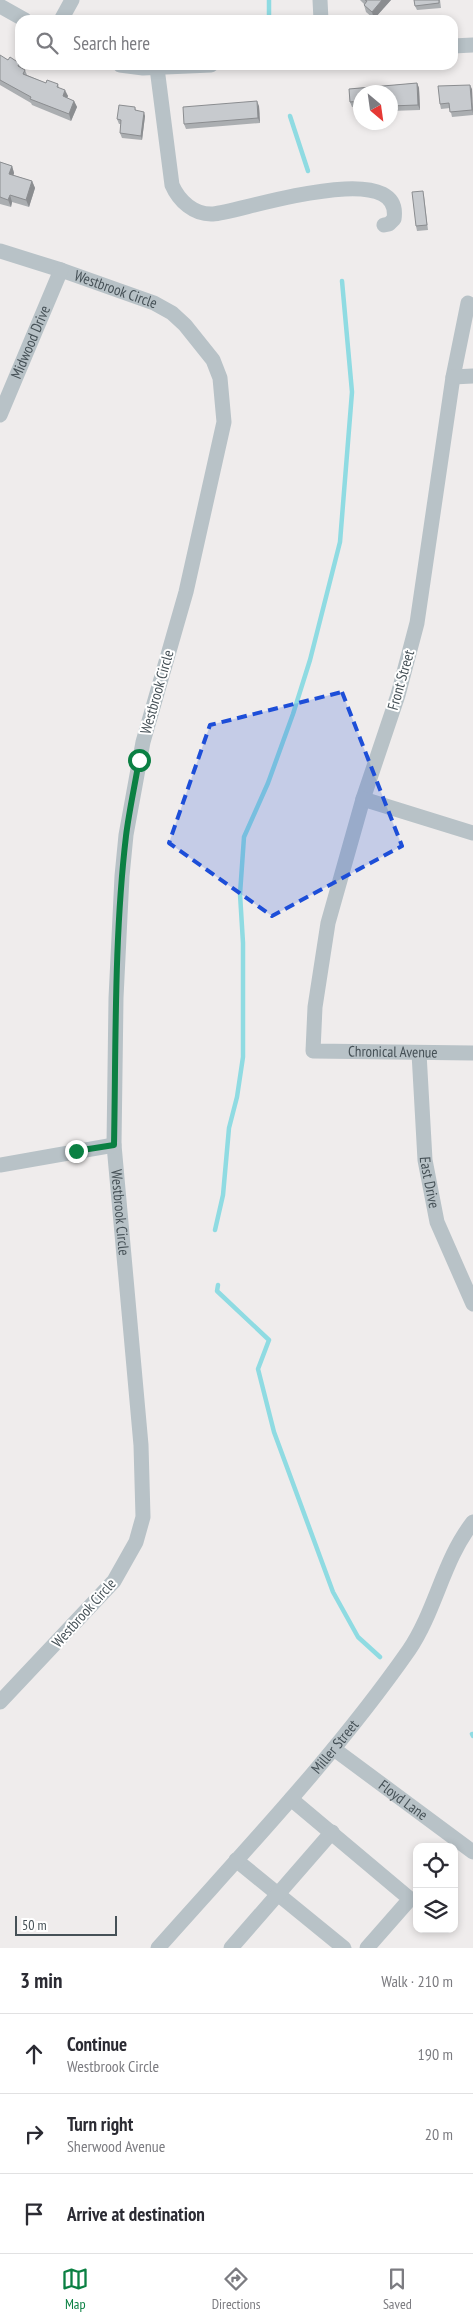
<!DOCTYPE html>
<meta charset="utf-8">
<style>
:root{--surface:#fff;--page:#f2f2f3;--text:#2b2b33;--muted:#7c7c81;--line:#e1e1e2;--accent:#0b8043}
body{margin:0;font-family:"PT Sans Narrow",sans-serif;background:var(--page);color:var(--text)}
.controls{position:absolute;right:15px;bottom:15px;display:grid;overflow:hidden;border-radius:10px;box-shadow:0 2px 8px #0003}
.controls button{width:45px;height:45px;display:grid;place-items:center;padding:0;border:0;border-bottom:1px solid var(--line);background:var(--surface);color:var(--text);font:25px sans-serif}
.compass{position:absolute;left:353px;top:85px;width:45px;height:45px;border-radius:50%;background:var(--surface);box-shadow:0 2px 8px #0003;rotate:151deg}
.scale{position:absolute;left:15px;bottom:12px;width:102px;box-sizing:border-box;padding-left:5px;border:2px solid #465157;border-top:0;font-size:14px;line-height:18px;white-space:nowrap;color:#465157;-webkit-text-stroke:4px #fff;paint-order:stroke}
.stop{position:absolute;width:15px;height:15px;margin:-11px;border:4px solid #0b8043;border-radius:50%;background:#fff}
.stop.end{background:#0b8043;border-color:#fff;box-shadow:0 1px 5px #0008}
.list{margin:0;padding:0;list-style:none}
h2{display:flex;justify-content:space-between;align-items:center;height:65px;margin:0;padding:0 20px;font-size:21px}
h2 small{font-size:16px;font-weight:400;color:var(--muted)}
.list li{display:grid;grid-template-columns:32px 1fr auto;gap:15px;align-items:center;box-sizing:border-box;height:80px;padding:0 20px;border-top:1px solid var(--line)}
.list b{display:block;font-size:19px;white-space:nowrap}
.list p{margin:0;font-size:16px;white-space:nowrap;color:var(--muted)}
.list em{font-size:16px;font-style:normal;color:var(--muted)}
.icon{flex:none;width:28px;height:28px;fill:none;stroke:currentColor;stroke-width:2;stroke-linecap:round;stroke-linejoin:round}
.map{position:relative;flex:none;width:473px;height:1948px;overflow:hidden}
.search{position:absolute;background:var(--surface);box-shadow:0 2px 8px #0003;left:15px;right:15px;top:15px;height:55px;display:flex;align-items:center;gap:12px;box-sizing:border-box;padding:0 18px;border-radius:15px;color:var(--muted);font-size:19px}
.sheet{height:305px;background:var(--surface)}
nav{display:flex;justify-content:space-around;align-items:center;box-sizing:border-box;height:70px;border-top:1px solid var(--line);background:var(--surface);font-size:14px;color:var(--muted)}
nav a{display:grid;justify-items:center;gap:2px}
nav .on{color:var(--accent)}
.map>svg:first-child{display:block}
</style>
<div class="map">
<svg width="473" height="1948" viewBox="0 0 473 1948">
<rect width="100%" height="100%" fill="#efecec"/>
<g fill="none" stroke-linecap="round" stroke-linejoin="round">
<g stroke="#8fdbe2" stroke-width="4.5">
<polyline points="269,0 269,20"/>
<polyline points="290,116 308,171"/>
<polyline points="215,1230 223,1195 229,1128 237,1097 243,1057 243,943 240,894 244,837 268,783 293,714 310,660 340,542 352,392 342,281"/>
<polyline points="218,1285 217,1291 269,1340 258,1369 274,1432 333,1592 358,1637 380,1657"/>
<polyline points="472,1734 473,1736"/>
</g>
<g stroke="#b8c2c7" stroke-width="15">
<polyline points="320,0 321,20"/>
<polyline points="0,6 25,20"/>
<polyline points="61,20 72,0"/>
<polyline points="453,46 473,45"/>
<polyline points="120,65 143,68 211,65"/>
<path d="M157 68 172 185C179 201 194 215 213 214 241 212 404 155 394 219L389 224 384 225"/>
<path id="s1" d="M0 251 61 270 154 303 172 313 185 325 213 360 220 378 224 422 186 592 143 742 126 835 122 876 116 998 114 1145 141 1445 143 1517 136 1542 114 1581 0 1702"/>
<path id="s2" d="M468 303 453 377 417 623 398 695 363 799 328 923 315 1007 313 1051 473 1053"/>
<polyline points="453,377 473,376"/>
<path id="s3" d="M0 415 61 270"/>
<polyline points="363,799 473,833"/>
<path id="s4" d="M419 1053 425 1160 437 1222 473 1304"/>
<polyline points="0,1165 114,1145"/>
<path id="s5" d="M334 1749 473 1852"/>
<polyline points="291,1799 410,1899 367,1948"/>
<polyline points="236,1860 344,1948"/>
<path id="s6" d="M158 1948C244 1851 335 1756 409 1650 436 1610 443 1560 473 1522"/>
<polyline points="231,1948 332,1832"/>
</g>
</g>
<g fill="#abaeb1">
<polygon points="360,0 391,0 374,19 366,12 364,5 364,4"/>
<polygon points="414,0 440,0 441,8 417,10 415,6"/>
<polygon points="0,56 8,60 19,63 21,68 25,70 27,75 46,83 58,84 59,88 68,96 67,98 74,101 77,107 71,121 32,105 31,103 0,85"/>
<polygon points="417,83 419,88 420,110 390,111 390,92 360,92 360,106 352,107 350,102 349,89"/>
<polygon points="472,89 473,115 452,117 450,108 441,109 440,104"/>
<polygon points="259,106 260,123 186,129 184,124"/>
<polygon points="135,107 136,111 145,116 142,140 122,138 120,133 121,124 119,124 117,119"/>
<polygon points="0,162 12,166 14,173 13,175 32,181 35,188 29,207 12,202 11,207 0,204"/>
<polygon points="424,196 428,230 417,231 416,226"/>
</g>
<g fill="#8b8d90">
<polygon points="382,0 391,0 374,19 372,12"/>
<polygon points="417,83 419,88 420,110 418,105"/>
<polygon points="470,85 472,89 473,114 472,110"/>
<polygon points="65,90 68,96 65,103 63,96"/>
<polygon points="74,101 77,107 71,121 69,114"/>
<polygon points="257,101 259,106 260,123 258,118"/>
<polygon points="144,112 145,116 142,140 141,136"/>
<polygon points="12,166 14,173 12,181 9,174"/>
<polygon points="32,181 35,188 29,207 26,200"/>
<polygon points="10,195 12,202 11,207 8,200"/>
</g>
<g fill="#c7cace" stroke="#8b8d90">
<polygon points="365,0 382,0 372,12 364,5 367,1"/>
<polygon points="414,0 439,0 439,3 415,6"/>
<polygon points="0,55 8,60 10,57 19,63 18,66 25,70 23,74 46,83 47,80 58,84 57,87 65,90 63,96 74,101 69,114 30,99 31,97 0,80"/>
<polygon points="417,83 418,105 390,106 390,92 360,92 360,101 350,102 349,89"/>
<polygon points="470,85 472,110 450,112 449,103 440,104 438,86"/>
<polygon points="257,101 258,118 184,124 183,107"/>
<polygon points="119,105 135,107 135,110 144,112 141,136 120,133 121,120 117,119"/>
<polygon points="0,162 12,166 9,174 32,181 26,200 10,195 8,200 0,197"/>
<polygon points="423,191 427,225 416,226 412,192"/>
</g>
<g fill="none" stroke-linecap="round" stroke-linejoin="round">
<path stroke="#0b8043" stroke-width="6" d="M76 1151 114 1145C116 1042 114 938 126 836 129 811 135 785 139 760"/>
</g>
<path fill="#1d4ed8" fill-opacity="0.2" stroke="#1d4ed8" stroke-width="4" stroke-dasharray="10 6" stroke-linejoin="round" d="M342 692 402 846 272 916 169 843 210 725Z"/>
<g text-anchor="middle" stroke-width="4" stroke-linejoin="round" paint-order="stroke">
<g font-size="15" fill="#465157" stroke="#fff">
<text dy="5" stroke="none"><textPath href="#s1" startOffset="122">Westbrook Circle</textPath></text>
<text dy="5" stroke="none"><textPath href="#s3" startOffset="79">Midwood Drive</textPath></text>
<text transform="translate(401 680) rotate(-74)" y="5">Front Street</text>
<text transform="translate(157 692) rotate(-74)" y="5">Westbrook Circle</text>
<text dy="5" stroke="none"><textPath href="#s2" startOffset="846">Chronical Avenue</textPath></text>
<text dy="5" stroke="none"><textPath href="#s4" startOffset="130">East Drive</textPath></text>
<text dy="5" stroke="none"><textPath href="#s1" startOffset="1112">Westbrook Circle</textPath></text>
<text transform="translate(84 1613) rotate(-48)" y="5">Westbrook Circle</text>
<text dy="5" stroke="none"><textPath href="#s6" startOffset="268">Miller Street</textPath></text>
<text dy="5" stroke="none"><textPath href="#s5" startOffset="86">Floyd Lane</textPath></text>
</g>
</g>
</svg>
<div class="controls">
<button><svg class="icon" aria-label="locate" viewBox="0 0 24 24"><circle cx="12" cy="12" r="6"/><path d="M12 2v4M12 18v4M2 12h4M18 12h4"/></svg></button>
<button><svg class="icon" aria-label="layers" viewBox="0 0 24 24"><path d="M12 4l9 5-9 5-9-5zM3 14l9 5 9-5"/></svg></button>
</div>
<svg class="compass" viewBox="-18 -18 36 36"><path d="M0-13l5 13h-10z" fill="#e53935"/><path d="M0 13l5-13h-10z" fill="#7c7c81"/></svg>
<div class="scale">50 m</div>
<div class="stop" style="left:139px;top:760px"></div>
<div class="stop end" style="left:76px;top:1151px"></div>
<div class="search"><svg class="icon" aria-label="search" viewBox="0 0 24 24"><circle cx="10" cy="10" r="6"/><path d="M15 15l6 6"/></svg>Search here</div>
</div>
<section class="sheet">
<h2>3 min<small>Walk · 210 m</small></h2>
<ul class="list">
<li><svg class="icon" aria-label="ahead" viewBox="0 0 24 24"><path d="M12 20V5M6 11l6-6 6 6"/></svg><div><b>Continue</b><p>Westbrook Circle</p></div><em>190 m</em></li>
<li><svg class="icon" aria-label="right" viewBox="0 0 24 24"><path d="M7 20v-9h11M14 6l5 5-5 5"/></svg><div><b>Turn right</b><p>Sherwood Avenue</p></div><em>20 m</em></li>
<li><svg class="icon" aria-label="arrive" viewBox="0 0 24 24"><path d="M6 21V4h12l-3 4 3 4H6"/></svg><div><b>Arrive at destination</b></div></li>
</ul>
</section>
<nav>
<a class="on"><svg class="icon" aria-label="map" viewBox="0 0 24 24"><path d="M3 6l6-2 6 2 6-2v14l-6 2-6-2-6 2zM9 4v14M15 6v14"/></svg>Map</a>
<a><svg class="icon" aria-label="directions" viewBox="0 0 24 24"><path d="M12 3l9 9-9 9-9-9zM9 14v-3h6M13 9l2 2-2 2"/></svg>Directions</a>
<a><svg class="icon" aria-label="saved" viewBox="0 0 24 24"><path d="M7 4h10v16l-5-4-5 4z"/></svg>Saved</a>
</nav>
